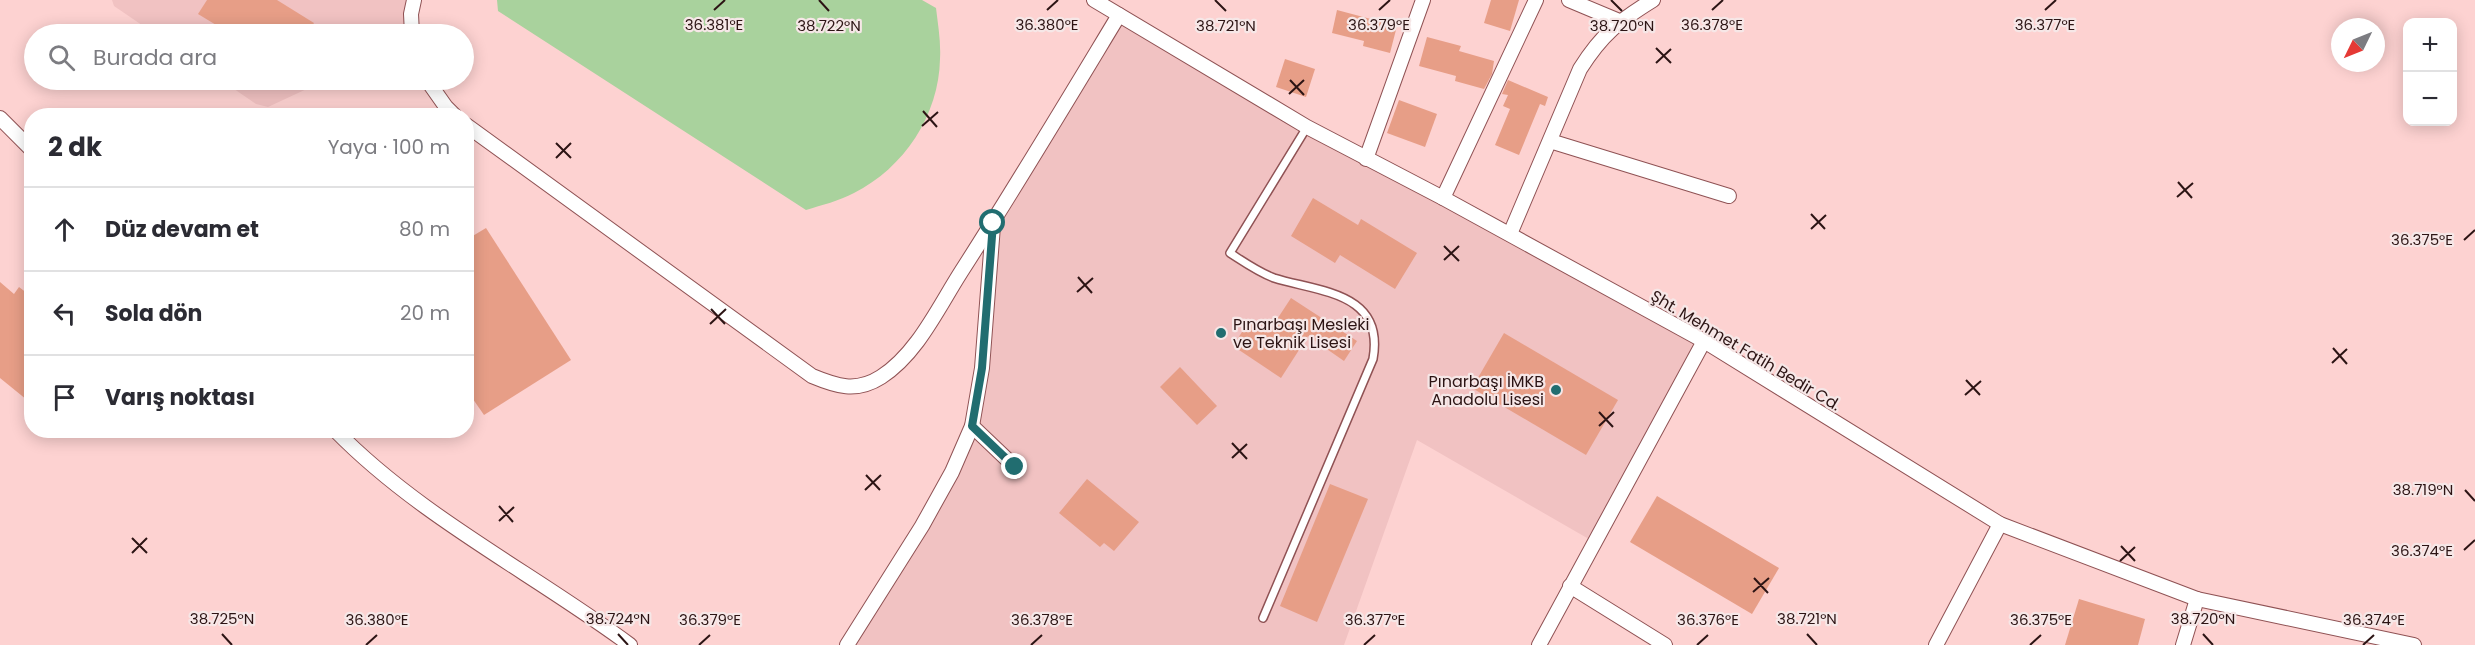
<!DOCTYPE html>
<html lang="tr">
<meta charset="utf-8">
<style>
:root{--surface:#fff;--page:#f7f7f7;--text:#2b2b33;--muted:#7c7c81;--line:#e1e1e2}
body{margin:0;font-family:Poppins,sans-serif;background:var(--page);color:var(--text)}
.controls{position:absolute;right:18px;top:18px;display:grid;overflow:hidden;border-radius:12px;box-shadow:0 3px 15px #0003}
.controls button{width:54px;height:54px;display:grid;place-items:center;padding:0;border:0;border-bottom:2px solid var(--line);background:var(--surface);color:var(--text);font:30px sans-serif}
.compass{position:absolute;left:2331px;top:18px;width:54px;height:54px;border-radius:50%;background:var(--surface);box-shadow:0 3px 15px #0003;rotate:227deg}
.stop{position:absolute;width:18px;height:18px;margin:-14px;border:4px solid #216d70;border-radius:50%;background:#fff}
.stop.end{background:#216d70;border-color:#fff;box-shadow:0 2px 6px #0008}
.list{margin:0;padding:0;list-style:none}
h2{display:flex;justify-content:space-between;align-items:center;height:78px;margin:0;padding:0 24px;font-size:26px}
h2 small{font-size:20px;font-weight:400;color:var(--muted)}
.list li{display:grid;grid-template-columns:39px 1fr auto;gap:18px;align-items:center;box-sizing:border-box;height:84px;padding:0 24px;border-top:2px solid var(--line)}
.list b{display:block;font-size:22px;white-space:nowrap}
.list em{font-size:20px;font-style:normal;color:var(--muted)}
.icon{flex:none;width:33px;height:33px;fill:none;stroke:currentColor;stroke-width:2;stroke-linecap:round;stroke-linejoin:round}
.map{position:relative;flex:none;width:2475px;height:645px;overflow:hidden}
.search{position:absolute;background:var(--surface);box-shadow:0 3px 15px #0003;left:24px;top:24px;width:450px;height:66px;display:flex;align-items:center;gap:15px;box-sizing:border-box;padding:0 21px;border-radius:33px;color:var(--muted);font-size:22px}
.panel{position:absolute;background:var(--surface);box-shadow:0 3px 15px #0003;left:24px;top:108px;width:450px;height:330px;border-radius:24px}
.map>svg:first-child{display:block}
</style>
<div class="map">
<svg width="2475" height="645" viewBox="0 0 2475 645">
<rect width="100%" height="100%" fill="#fdd2d1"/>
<g fill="#f1c2c2">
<polygon points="112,0 414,0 412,34 155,34 114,6"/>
<polygon points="1119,15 1704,341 1594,542 1417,440 1344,645 847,645 972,426 993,223"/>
<polygon points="221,80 326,80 268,107 256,104"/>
</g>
<path fill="#a9d29d" d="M497 0H922L936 8C938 25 941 42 940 59 939 115 904 168 854 193 839 201 822 205 806 210L498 11Z"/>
<g fill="#e79e87">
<polygon points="207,0 277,0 314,23 307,34 231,34 198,14"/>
<polygon points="1491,0 1519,0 1510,31 1484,23"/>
<polygon points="1337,10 1397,26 1390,53 1363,46 1364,41 1332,33"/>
<polygon points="1427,37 1461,46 1459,51 1494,61 1492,74 1484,89 1455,81 1456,76 1419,66"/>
<polygon points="1285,59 1315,69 1306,97 1276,87"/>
<polygon points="1508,80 1548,97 1545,106 1540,104 1519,155 1495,145 1510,109 1503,106 1508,95 1502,94"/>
<polygon points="1399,100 1437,114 1425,147 1387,133"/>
<polygon points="1313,198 1358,225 1361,219 1417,253 1395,289 1340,255 1335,263 1291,236"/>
<polygon points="486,228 571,360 484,415 466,389 466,240"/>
<polygon points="0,282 14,294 19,287 32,297 32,404 0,378"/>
<polygon points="1291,298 1357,341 1344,361 1308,336 1281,378 1233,346 1249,321 1268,333"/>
<polygon points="1504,333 1618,400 1586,455 1472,388"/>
<polygon points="1180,367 1217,406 1197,425 1160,387"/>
<polygon points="1087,479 1139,522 1114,551 1104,543 1100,547 1059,513"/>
<polygon points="1330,484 1368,499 1317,622 1280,606"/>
<polygon points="1657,496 1779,568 1752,614 1630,542"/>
<polygon points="2079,599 2145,619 2138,645 2065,645"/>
</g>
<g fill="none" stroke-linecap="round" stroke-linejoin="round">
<defs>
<path id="service" d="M1263 618 1373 359C1385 292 1319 292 1274 278 1258 272 1244 262 1230 253L1307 127"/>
<g id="minor">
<polyline points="1094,0 1307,127 1443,198 1704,341 2000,524 2197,599 2414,645"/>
<polyline points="1569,0 1619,21"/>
<polyline points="412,34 411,14 414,0"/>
<polyline points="427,80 446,107 455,116"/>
<polyline points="0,118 32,150"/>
<path d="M466 125 812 376C836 386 856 393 881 377 917 354 938 308 961 272 1015 188 1067 101 1119 15"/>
<polyline points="1550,141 1729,196"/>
<polyline points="1366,159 1423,0"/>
<polyline points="1443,198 1536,0"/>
<path d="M1510 234 1580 69C1602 34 1619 21 1653 0"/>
<polyline points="972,426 1015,467"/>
<path d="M335 430C420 517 533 573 630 645"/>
<polyline points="1570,586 1665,645"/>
<polyline points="847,645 922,526 952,472 972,426 982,368 993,226"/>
<polyline points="1539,645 1704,341"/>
<polyline points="1936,645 2000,524"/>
<polyline points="2183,645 2197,599"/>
</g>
</defs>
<use href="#service" stroke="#8f5254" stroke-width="10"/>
<use href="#minor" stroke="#8f5254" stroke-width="16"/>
<use href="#service" stroke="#fff" stroke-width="7"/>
<use href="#minor" stroke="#fff" stroke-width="14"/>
</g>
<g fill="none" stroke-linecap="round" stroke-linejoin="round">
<polyline stroke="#216d70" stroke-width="8" points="993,223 982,368 972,426 1015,467"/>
</g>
<path fill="none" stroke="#2c1414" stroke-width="2" d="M819 0 829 11M1215 0 1226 11M1611 0 1622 11M714 10 725 0M1047 10 1058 0M1379 10 1390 0M1712 10 1723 0M2045 10 2056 0M1656 48 1671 63M1656 63 1671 49M1290 80 1304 95M1289 94 1304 80M923 111 937 127M922 126 938 112M556 143 571 158M556 158 571 143M2178 182 2192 198M2177 197 2193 183M1811 214 1825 229M1811 229 1826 215M2464 240 2475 230M1444 246 1459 261M1444 260 1459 246M1078 277 1092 293M1077 292 1093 278M711 309 725 324M710 324 726 309M2333 348 2347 364M2332 363 2347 349M1966 380 1980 395M1965 395 1981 381M1599 412 1613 427M1599 426 1614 412M1232 443 1247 459M1232 458 1247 444M866 475 880 490M865 490 881 475M2465 490 2475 501M499 506 513 522M499 521 514 507M132 538 147 553M2121 546 2135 561M2464 550 2475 540M132 553 147 538M2120 561 2135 547M1754 578 1768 593M1753 592 1769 578M222 634 232 645M618 634 628 645M1807 634 1817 645M2203 634 2213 645M366 645 377 635M699 645 710 635M1031 645 1042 635M1364 645 1375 635M1697 645 1708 635M2030 645 2041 635M2363 645 2374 635"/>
<g fill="#216d70" stroke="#f6e7e7" stroke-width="2">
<circle cx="1221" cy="333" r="6"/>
<circle cx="1556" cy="390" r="6"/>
</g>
<g text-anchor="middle" stroke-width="4.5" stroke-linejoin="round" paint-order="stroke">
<g font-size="16" fill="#2c1414" stroke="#f6e7e7" text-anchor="start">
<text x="1233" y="330">Pınarbaşı Mesleki<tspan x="1233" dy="18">ve Teknik Lisesi</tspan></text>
<text x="1544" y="387" text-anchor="end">Pınarbaşı İMKB<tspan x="1544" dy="18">Anadolu Lisesi</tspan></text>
</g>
<g font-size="16" fill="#2c1414" stroke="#f6e7e7">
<text transform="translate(1746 350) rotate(31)" y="6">Şht. Mehmet Fatih Bedir Cd.</text>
</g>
</g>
<g font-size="15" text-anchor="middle" fill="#2c1414" stroke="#f6e7e7" stroke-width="4.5" stroke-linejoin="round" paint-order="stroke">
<text x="714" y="30">36.381°E</text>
<text x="1047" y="30">36.380°E</text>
<text x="1379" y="30">36.379°E</text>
<text x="1712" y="30">36.378°E</text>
<text x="2045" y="30">36.377°E</text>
<text x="829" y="31">38.722°N</text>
<text x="1226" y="31">38.721°N</text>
<text x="1622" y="31">38.720°N</text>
<text x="2422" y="245">36.375°E</text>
<text x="2423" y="495">38.719°N</text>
<text x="2422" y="556">36.374°E</text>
<text x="222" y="624">38.725°N</text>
<text x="618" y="624">38.724°N</text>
<text x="1807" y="624">38.721°N</text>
<text x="2203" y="624">38.720°N</text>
<text x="377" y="625">36.380°E</text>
<text x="710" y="625">36.379°E</text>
<text x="1042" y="625">36.378°E</text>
<text x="1375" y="625">36.377°E</text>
<text x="1708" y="625">36.376°E</text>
<text x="2041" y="625">36.375°E</text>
<text x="2374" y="625">36.374°E</text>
</g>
</svg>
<div class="controls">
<button>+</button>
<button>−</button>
</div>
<svg class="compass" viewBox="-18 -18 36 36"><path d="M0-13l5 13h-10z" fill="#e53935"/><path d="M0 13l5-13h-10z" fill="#7c7c81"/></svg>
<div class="stop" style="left:993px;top:223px"></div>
<div class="stop end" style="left:1015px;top:467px"></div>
<div class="search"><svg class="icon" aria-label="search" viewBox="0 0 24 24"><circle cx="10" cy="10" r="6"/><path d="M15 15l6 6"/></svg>Burada ara</div>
<section class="panel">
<h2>2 dk<small>Yaya · 100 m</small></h2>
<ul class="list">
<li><svg class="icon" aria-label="ahead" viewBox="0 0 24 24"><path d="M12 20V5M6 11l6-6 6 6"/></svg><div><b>Düz devam et</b></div><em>80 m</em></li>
<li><svg class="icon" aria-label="left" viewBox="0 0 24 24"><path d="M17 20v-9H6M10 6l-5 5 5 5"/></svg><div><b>Sola dön</b></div><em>20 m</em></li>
<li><svg class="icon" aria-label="arrive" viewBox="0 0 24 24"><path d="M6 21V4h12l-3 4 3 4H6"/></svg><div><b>Varış noktası</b></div></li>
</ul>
</section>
</div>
